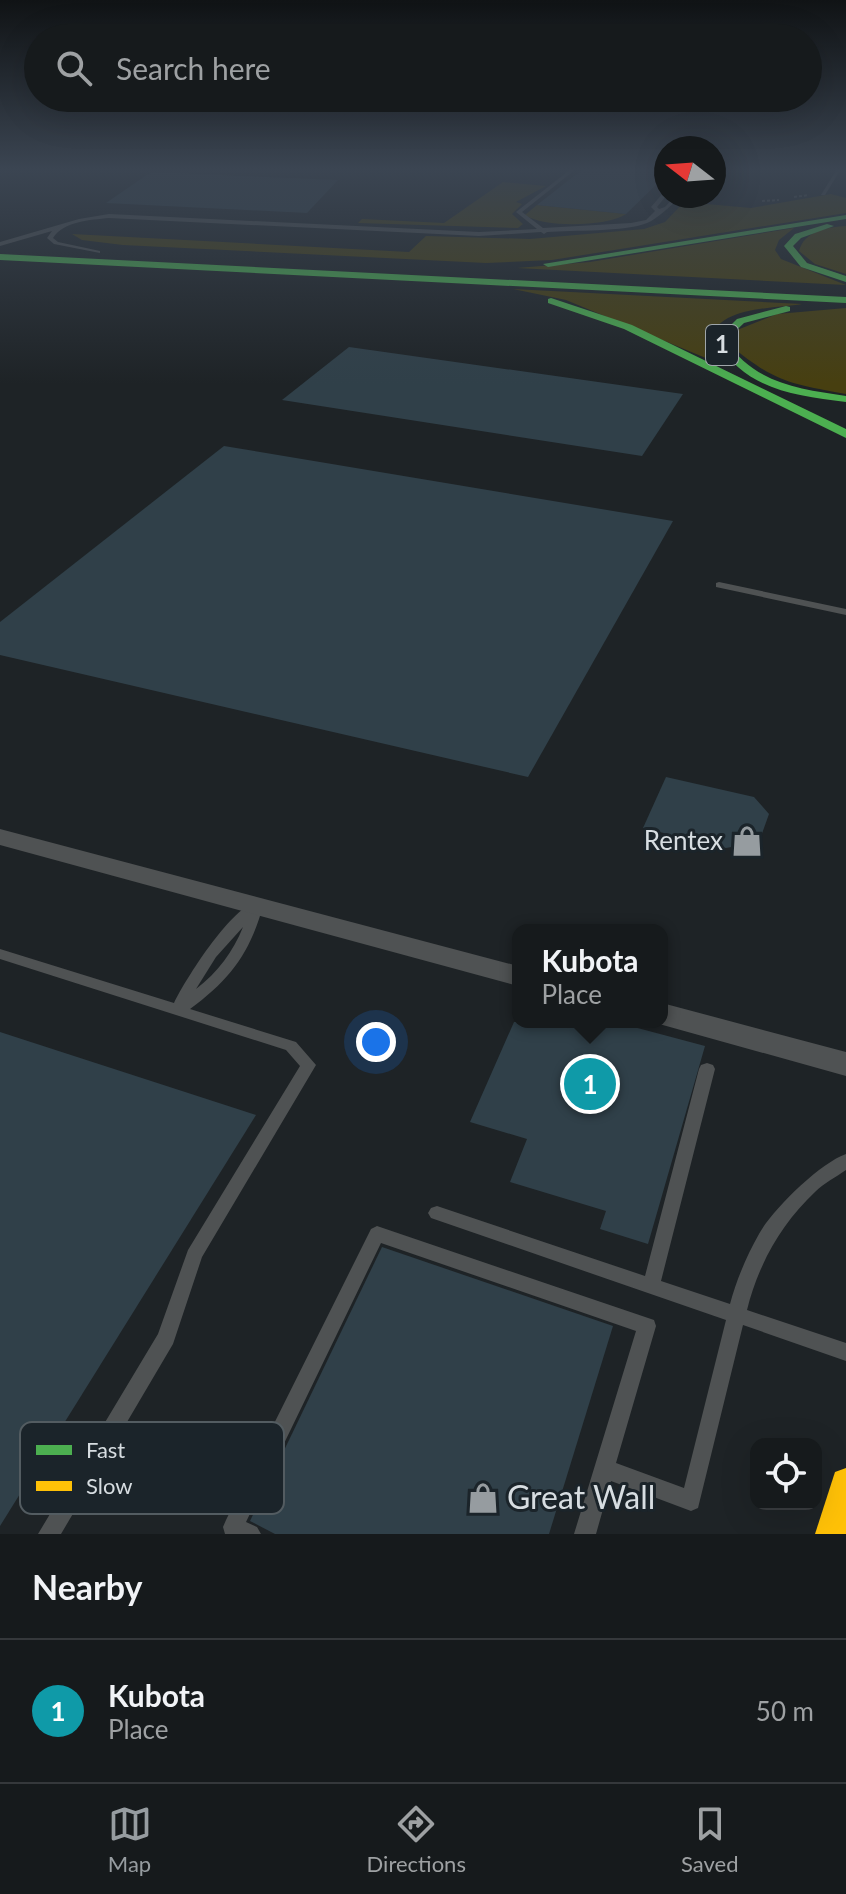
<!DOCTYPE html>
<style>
:root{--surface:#161a1c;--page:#1f2325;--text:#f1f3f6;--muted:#9ea1a3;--line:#35383b;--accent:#969ca0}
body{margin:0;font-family:Lato,sans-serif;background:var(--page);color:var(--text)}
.controls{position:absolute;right:24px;bottom:24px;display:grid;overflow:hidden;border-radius:16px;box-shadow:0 8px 32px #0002}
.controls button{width:72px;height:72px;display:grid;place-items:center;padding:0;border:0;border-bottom:2px solid var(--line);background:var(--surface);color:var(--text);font:40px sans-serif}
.compass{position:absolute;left:654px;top:136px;width:72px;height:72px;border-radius:50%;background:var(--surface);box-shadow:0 8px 32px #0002;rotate:287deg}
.you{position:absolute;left:376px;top:1042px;width:28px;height:28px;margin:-20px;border:6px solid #fff;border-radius:50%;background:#1a73e8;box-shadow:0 0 0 12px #1a73e833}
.badge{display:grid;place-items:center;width:52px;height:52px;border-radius:50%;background:var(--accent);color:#fff;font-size:26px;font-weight:700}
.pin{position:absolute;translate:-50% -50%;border:4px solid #fff;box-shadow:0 2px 8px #0006}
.popup{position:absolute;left:512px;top:924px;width:156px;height:104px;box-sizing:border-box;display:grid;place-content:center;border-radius:16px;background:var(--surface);filter:drop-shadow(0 2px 6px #0005);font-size:26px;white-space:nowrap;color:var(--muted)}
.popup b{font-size:30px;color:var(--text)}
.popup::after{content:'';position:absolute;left:50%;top:100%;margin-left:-16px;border:16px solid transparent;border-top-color:var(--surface)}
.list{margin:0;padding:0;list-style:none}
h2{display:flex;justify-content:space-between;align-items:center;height:104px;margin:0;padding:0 32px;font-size:34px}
h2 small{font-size:26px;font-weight:400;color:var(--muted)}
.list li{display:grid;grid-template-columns:52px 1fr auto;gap:24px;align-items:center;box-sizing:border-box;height:144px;padding:0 32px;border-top:2px solid var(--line)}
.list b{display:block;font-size:30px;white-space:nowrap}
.list p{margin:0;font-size:26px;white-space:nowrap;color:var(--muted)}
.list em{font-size:26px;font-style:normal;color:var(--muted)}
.icon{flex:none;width:44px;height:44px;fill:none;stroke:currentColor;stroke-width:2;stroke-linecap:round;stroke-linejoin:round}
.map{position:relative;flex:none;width:846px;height:1534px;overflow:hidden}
.search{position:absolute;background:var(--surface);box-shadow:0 8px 32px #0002;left:24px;right:24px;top:24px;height:88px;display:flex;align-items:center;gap:20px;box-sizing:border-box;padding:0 28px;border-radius:44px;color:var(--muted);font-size:30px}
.sheet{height:248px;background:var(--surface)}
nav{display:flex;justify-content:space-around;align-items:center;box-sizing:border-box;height:112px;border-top:2px solid var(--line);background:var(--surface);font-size:22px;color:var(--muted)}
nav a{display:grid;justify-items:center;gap:4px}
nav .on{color:var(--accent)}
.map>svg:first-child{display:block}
</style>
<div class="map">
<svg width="846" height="1534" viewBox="0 0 846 1534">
<rect width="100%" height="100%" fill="#1e2326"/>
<g fill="#473f10">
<polygon points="503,182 546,186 516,202 522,204 512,214 523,224 518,228 358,223 362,219 444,223"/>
<polygon points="831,194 846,198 846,213 552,260 486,263 123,245 82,240 72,234 409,252 426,236 530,239 644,229 665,222 684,202 751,208"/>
<path d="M537 205 626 214C606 227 544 228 525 215Z"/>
<path d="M846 226V274L815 264 799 251C804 231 828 227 846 226Z"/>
<polygon points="794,228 779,240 775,250 781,259 846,285 517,268 590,262"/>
<path d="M513 289 802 304C772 309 714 306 709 344L725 366 566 300Z"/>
<path d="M846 308V394C791 384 774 382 730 345L732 332 777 314Z"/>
</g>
<g fill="#304049">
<polygon points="583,169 666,169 666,175 626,214 537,205"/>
<polygon points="151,172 338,180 307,213 106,203"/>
<polygon points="349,347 683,394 642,456 282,400"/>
<polygon points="224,446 673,521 528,777 0,655 0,622"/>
<polygon points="666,777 754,797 769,814 759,842 726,848 643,828"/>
<polygon points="514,1022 615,1022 705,1046 648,1244 600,1229 606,1211 510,1182 527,1139 470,1122"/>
<polygon points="0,1032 256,1115 0,1526"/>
<polygon points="382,1247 613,1326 549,1534 275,1534 250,1521"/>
</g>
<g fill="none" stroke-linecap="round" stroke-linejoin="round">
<g stroke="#525557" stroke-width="2" stroke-dasharray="3 2" stroke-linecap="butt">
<polyline points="794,197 809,195"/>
<polyline points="762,201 779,200"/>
</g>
<g fill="#4f5253" fill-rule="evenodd">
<path d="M571 169H576L522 212 543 228 631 223 646 220 655 211 651 207 663 193H666V196L657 207 659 209 665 207 675 196H681C674 203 656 220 647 223 625 232 572 230 547 232L544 234 541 232 479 236 109 218C90 220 64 221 53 238L58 242 100 251V253L54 244 47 238 52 231 0 246V242L79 219 109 214 479 232 537 229 516 212Z"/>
<polygon points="837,169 841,169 825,195 821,195"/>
<polygon points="719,582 846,609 846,615 716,587 716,583"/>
<path d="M256 901 261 903 263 906C250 953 230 980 190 1009L296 1042 316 1065 202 1257 173 1344 61 1534H38L158 1334 188 1250 300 1066 286 1050 0 959V949L174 1003C187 977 228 912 256 901ZM243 927C233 952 218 972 196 989L216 957Z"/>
<path d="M707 1063 713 1065 715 1069 661 1281 730 1304C736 1281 747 1255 759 1234 772 1210 820 1163 846 1154V1170C836 1177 824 1183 815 1192 781 1224 758 1265 747 1310L846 1343V1361L743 1325 698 1508 691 1511 611 1481 596 1534H574L636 1331 381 1243 246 1522 257 1527 261 1534H225L223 1527 226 1520 371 1229 377 1226 654 1320 656 1326 616 1463 684 1488 726 1320 431 1218 428 1213 431 1208 437 1206 645 1276 699 1069 701 1065Z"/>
</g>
<g fill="#4f5253" fill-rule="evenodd">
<polygon points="0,829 518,966 518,986 0,845"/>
<polygon points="662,1003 846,1052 846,1076 652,1022 662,1022"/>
</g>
<g fill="#4caf50" fill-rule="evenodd">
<polygon points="846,215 846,219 548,267 543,264"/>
<polygon points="827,224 834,226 801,238 793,246 807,263 846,276 846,282 801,267 784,246 795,234"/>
<polygon points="0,254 846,297 846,303 0,260"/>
<polygon points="551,298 632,325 846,429 846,438 624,329 548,303 548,299"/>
<path d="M786 306 790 307V311L744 323 726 340C753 383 799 389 846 396V402C792 395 746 390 716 340L737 319Z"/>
</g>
<polygon fill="#ffc107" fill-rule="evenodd" points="846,1468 846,1534 815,1534 835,1472"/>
</g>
<linearGradient id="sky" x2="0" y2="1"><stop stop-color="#101315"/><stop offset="0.44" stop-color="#3b4552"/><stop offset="1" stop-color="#3b4552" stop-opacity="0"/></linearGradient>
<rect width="846" height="384" fill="url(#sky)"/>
<defs>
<symbol id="shop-bare" viewBox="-9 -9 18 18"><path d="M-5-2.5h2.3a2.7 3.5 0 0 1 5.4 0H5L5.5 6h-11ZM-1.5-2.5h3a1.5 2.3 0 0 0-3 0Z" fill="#969ca0" stroke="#1b242a" stroke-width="2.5" paint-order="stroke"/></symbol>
</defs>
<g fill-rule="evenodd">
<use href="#shop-bare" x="725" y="819" width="44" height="44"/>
<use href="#shop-bare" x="461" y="1476" width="44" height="44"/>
</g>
<g text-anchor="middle" stroke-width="6" stroke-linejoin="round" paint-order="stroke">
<rect fill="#1b242a" stroke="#9fa6aa" stroke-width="2" x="706" y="325" width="32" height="40" rx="6"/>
<g font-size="24" font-weight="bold" fill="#d7dde1">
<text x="722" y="353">1</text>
</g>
<g font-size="26" fill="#d7dde1" stroke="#1b242a" text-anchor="end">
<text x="723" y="850">Rentex</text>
</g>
<g font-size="32" fill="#d7dde1" stroke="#1b242a" text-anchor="start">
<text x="507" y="1509">Great Wall</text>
</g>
</g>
<rect x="20" y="1422" width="264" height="92" rx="12" fill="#1b242a" stroke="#535c61" stroke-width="2"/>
<rect x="36" y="1445" width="36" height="10" fill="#4caf50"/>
<rect x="36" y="1481" width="36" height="10" fill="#ffc107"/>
<g font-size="22" fill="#d7dde1">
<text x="86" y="1458">Fast</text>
<text x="86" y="1494">Slow</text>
</g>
</svg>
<div class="controls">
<button><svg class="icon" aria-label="locate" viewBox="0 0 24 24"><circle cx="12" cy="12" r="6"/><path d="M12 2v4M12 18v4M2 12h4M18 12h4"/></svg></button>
</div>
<svg class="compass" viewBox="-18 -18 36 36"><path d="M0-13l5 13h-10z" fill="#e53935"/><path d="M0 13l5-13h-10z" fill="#9ea1a3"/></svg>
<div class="you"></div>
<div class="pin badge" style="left:590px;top:1084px;background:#0f9aa8">1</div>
<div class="popup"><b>Kubota</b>Place</div>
<div class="search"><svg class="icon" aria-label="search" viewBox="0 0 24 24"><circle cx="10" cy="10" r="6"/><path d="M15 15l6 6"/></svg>Search here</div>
</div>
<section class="sheet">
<h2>Nearby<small></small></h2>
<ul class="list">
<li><span class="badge" style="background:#0f9aa8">1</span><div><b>Kubota</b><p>Place</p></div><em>50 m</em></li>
</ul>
</section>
<nav>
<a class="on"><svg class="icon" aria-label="map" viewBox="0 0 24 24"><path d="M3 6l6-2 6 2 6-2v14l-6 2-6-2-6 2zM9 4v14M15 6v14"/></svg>Map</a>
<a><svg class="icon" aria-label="directions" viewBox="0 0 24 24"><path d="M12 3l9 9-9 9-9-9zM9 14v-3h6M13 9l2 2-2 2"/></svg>Directions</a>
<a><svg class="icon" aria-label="saved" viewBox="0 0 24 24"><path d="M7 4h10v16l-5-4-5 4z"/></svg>Saved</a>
</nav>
